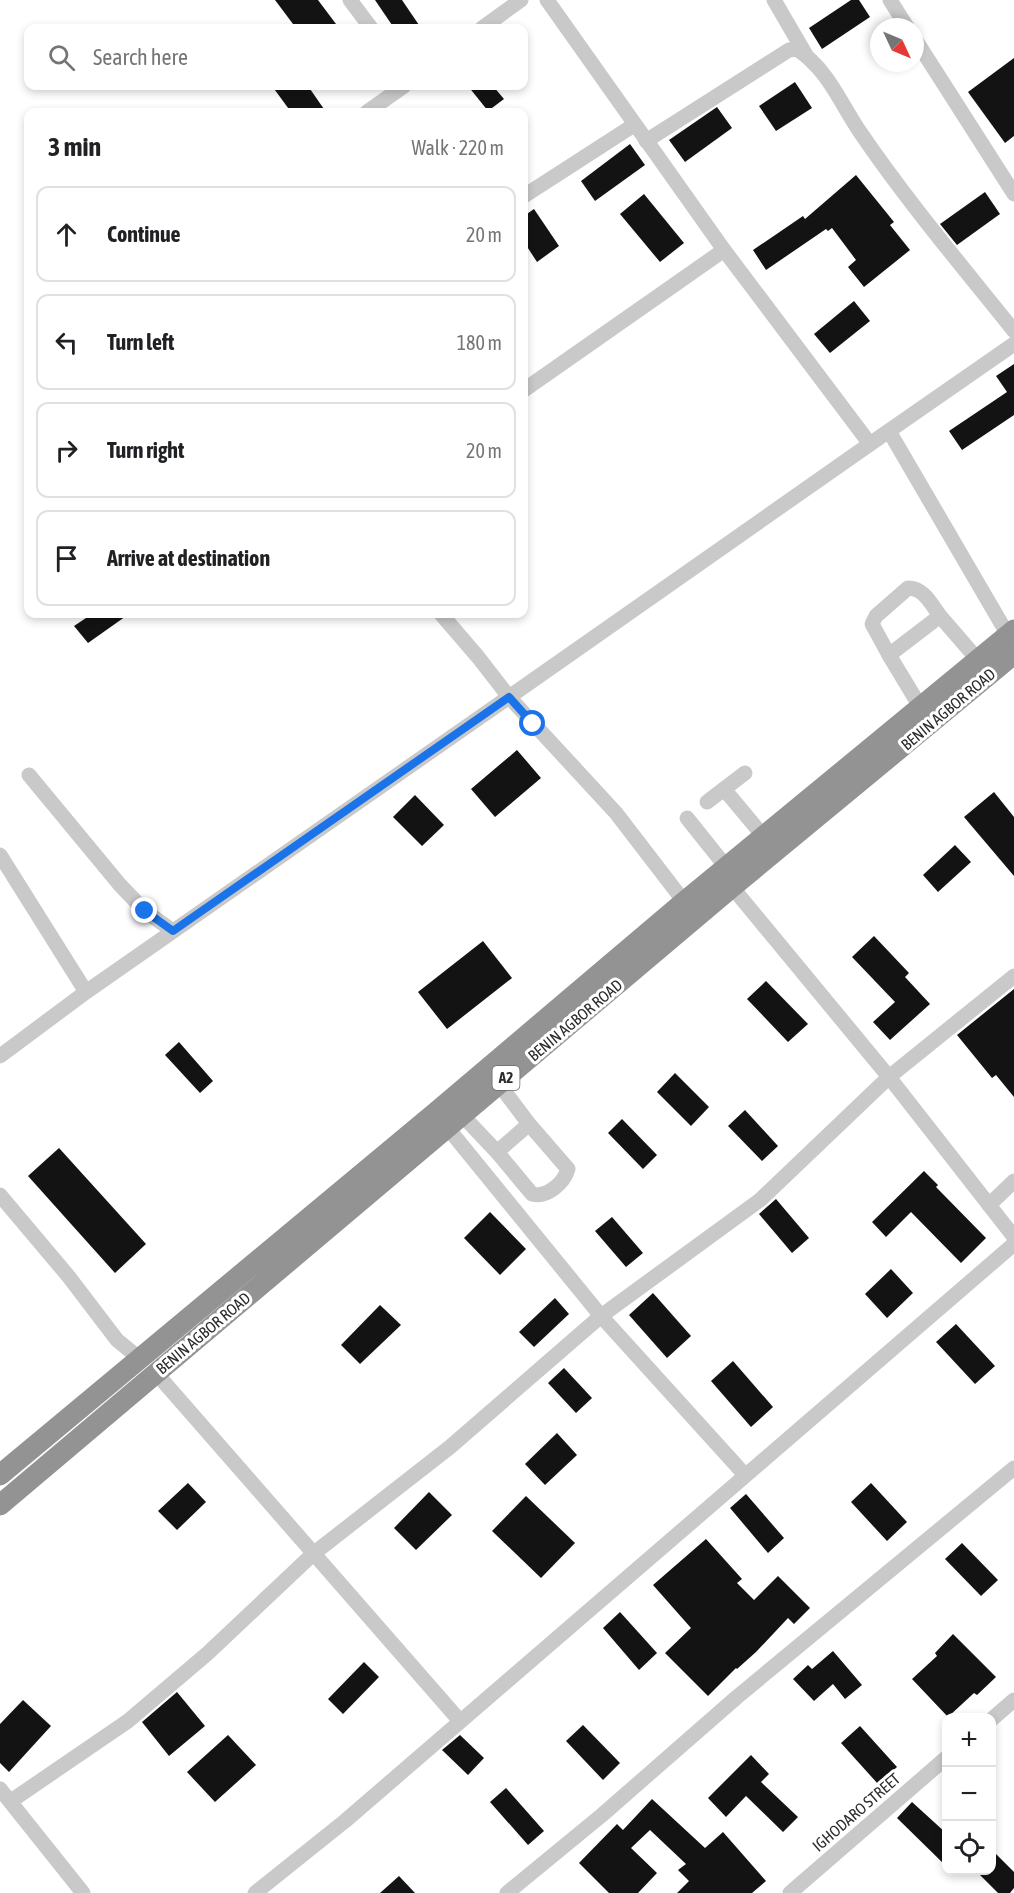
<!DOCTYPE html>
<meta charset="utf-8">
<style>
:root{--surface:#fff;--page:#f6f6f6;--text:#202124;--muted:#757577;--line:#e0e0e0}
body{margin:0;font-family:"Asap Condensed",sans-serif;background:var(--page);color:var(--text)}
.controls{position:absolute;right:18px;bottom:18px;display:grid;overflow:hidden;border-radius:12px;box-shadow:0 3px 9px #0003}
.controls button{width:54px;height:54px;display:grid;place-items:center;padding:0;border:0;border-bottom:2px solid var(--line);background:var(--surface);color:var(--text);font:30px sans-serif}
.compass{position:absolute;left:870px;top:18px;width:54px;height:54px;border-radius:50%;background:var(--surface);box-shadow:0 3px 9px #0003;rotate:134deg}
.stop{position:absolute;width:18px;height:18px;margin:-14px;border:4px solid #1a73e8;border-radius:50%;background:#fff}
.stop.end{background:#1a73e8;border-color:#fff;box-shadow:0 2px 6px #0008}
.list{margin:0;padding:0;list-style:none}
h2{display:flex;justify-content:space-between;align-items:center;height:78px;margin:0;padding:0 24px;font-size:26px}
h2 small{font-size:20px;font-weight:400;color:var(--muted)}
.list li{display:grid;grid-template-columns:39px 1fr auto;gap:18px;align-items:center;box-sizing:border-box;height:96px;margin:0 12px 12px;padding:0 12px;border:2px solid var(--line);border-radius:12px}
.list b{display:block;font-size:22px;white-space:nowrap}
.list em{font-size:20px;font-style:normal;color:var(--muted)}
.icon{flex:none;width:33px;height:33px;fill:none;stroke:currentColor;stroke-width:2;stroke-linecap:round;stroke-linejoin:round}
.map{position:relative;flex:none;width:1014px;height:1893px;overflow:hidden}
.search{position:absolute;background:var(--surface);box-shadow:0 3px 9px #0003;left:24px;top:24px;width:504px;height:66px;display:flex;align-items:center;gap:15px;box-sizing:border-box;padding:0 21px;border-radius:12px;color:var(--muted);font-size:22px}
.panel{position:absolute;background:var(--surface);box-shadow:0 3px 9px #0003;left:24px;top:108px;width:504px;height:510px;border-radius:12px}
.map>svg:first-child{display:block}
</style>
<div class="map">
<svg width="1014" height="1893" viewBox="0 0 1014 1893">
<rect width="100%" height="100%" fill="#fff"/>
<g fill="#131313">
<polygon points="275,0 318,0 336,24 330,28 296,28"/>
<polygon points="375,0 402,0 421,28 394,28"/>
<polygon points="851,0 859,0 870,17 822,49 809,28"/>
<polygon points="1014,58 1014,136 1005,143 968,92"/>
<polygon points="795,82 812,108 776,131 759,106"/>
<polygon points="272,86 308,86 326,112 291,112"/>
<polygon points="468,86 493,86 504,99 488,111"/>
<polygon points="717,107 732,128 685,162 669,140"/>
<polygon points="630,144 645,165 595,201 581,181"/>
<polygon points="856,175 894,222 890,225 910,250 864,287 848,267 856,260 832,228 828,231 826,229 766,270 753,250 803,216 805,219"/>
<polygon points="985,192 1000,214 957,245 940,224"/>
<polygon points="644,194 684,243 660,262 620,214"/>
<polygon points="534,209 559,246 537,262 524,242 524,216"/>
<polygon points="854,301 870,321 830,353 814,334"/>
<polygon points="1014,364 1014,415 962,450 949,431 1007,392 996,376"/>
<polygon points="92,614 129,614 88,643 74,626"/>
<polygon points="517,750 541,778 495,817 471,789"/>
<polygon points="994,792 1014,817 1014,876 964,817"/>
<polygon points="415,795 444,825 422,846 393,817"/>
<polygon points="955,845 971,862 938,892 923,875"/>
<polygon points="874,936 909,973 905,977 930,1004 890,1040 873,1022 895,1002 852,957"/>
<polygon points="483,941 512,978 447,1029 418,992"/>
<polygon points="766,981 808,1024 788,1042 747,999"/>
<polygon points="1014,989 1014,1097 996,1075 992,1078 957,1035"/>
<polygon points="179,1042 213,1081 200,1093 165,1055"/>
<polygon points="675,1073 709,1107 691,1126 657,1092"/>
<polygon points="745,1110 778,1146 762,1161 728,1126"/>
<polygon points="622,1119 657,1155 643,1169 608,1133"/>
<polygon points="59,1148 146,1244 115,1273 28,1176"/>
<polygon points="924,1171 938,1185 936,1187 986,1238 961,1263 911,1212 886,1237 872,1222"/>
<polygon points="776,1199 809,1238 792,1253 759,1214"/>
<polygon points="490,1212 526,1249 500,1275 464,1238"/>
<polygon points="612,1217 643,1253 626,1267 595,1231"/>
<polygon points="891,1269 913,1293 887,1318 865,1294"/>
<polygon points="653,1293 691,1336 667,1358 629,1315"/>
<polygon points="555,1298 569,1314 534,1347 519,1332"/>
<polygon points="380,1305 401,1325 360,1364 341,1345"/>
<polygon points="956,1324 995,1366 975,1384 936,1342"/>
<polygon points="733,1361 773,1407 751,1427 711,1381"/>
<polygon points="564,1368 592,1398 576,1413 548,1383"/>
<polygon points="557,1433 577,1455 545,1485 525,1464"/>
<polygon points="188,1483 206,1502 177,1530 158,1511"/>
<polygon points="871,1483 907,1522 887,1541 851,1502"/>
<polygon points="429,1492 452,1515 416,1550 394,1528"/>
<polygon points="746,1494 784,1538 768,1553 730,1508"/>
<polygon points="526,1496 575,1543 541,1578 492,1531"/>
<polygon points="706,1539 742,1579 737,1583 754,1600 778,1576 810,1608 794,1624 788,1618 756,1652 737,1669 736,1668 708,1696 665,1653 691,1628 653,1585"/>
<polygon points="962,1543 998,1580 981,1596 945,1559"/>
<polygon points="620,1612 657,1653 639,1670 603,1628"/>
<polygon points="953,1634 996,1677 977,1695 974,1693 948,1717 912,1679 937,1656 935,1653"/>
<polygon points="833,1651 862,1685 845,1699 833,1684 814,1701 793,1679 808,1665 812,1669"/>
<polygon points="364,1662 379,1677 343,1714 328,1699"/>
<polygon points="177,1692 205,1726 169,1756 142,1722"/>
<polygon points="23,1700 51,1726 9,1772 0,1763 0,1724"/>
<polygon points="583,1725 620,1763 603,1780 566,1741"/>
<polygon points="860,1726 897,1767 878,1784 841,1743"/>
<polygon points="228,1735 256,1765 215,1802 187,1772"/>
<polygon points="460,1735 484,1758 468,1775 442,1750"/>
<polygon points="751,1755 769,1774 761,1782 798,1817 783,1832 746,1796 726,1817 708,1798"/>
<polygon points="506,1788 544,1831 528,1845 490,1802"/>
<polygon points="652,1799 705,1848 723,1832 766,1881 752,1893 677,1893 689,1881 678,1870 686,1864 650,1830 631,1848 657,1873 638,1893 609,1893 579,1863 617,1824 623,1830"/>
<polygon points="912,1802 946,1833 946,1866 897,1818"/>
<polygon points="992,1850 1014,1872 1014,1888 1010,1893 998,1893 975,1870 992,1870"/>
<polygon points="399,1876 415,1893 380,1893"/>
</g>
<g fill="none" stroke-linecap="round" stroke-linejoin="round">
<g stroke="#c9c9c9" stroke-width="15">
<polyline points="350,0 371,28"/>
<polyline points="547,0 724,250 870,444 1014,344"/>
<polyline points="774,0 806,55"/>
<polyline points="890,0 907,27"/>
<polyline points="482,28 521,0"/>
<polyline points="915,39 1014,194"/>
<polyline points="367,112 404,86"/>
<path d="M646 141 789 50 797 49C829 71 839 101 860 132 907 201 962 266 1014 331"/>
<polyline points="524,196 634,125"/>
<polyline points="524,390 724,250"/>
<polyline points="889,431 1008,635"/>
<path d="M889 655 872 624 876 616 908 588C924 588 931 604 940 616"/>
<polyline points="921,708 889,655 940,616 978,660"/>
<polyline points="29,775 120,885 145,911 173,931"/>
<polyline points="724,789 764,837"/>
<polyline points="707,802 745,773"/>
<polyline points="687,818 727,868"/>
<polyline points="0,855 86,992"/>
<polyline points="732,887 889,1077 1014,1237"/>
<polyline points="689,908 616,813 509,697 870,444"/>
<polyline points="0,1056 86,992 509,697 478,657 441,614"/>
<polyline points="462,1115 497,1152 529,1124 499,1084"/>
<polyline points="447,1127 601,1316 745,1475"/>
<path d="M497 1152 532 1194C547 1198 564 1183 568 1169L529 1124"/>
<polyline points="0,1195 69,1277 117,1340 139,1358"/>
<polyline points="989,1205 1014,1181"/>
<polyline points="156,1373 460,1721"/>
<polyline points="992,1719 1014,1700"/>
<polyline points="0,1789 83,1893"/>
<polyline points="11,1801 128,1721 208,1653 313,1554 450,1447 601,1316 760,1200 889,1077 1014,976"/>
<polyline points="255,1893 345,1821 1014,1244"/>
<polyline points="507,1893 602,1815 737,1697 1014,1468"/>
<polyline points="790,1893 946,1758"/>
</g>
<g stroke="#939393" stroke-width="21">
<polyline points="0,1475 435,1113 684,902 1014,630"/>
<polyline points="0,1505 732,887 1014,654"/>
</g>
</g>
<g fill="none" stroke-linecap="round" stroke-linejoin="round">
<polyline stroke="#1a73e8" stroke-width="8" points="145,911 173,931 509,697 533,724"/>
</g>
<g text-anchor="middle" stroke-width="6" stroke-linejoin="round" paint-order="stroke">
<rect fill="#fff" stroke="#6b6b6b" stroke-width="1.5" x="492.5" y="1066" width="27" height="24" rx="4.5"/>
<g font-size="15" font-weight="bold" fill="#2c2c2c">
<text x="506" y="1083">A2</text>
</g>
<g font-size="16" fill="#2c2c2c" stroke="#fff">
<text transform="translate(948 709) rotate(-40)" y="6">BENIN AGBOR ROAD</text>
<text transform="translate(575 1020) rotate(-40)" y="6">BENIN AGBOR ROAD</text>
<text transform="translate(203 1333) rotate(-40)" y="6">BENIN AGBOR ROAD</text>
<text transform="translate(856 1812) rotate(-41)" y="6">IGHODARO STREET</text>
</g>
</g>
</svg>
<div class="controls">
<button>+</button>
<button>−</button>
<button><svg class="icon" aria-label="locate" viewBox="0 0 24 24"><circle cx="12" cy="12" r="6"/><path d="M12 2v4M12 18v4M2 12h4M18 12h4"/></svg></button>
</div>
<svg class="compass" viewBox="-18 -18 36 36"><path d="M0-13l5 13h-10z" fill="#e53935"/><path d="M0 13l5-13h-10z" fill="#757577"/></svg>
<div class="stop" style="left:533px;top:724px"></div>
<div class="stop end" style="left:145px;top:911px"></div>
<div class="search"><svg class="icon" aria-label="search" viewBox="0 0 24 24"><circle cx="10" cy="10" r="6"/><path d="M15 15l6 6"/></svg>Search here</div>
<section class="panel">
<h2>3 min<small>Walk · 220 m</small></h2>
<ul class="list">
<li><svg class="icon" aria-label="ahead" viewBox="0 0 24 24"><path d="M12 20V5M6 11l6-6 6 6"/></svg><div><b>Continue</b></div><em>20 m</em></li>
<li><svg class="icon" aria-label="left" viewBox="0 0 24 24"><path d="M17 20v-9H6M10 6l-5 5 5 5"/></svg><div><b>Turn left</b></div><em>180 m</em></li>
<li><svg class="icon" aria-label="right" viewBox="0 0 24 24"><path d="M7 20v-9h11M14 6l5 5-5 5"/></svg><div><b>Turn right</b></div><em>20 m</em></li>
<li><svg class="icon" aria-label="arrive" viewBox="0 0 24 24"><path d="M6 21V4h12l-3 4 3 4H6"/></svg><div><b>Arrive at destination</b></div></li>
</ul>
</section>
</div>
